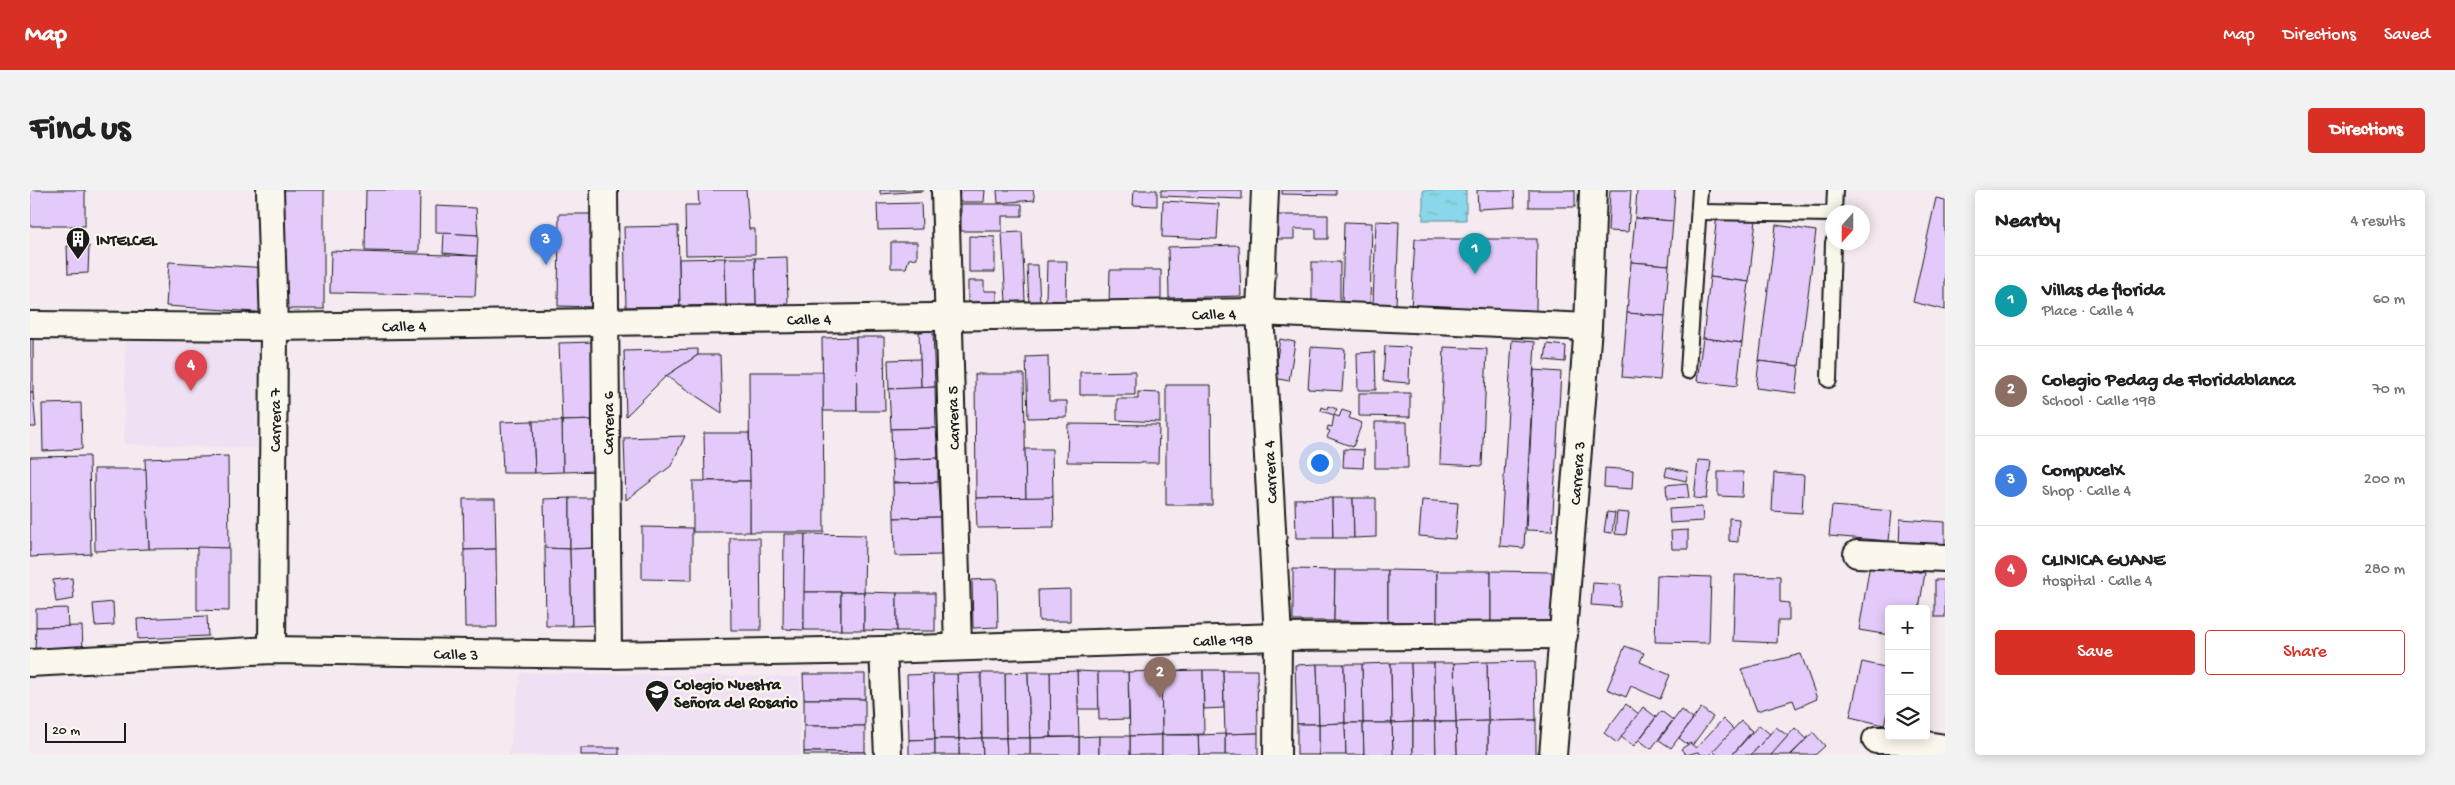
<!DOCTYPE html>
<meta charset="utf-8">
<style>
:root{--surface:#fff;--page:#f2f2f2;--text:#202124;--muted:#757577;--line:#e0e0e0;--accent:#d93025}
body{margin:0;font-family:"Gochi Hand",sans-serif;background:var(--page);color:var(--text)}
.controls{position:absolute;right:15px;bottom:15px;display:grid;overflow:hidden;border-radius:5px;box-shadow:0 2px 12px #0003}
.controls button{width:45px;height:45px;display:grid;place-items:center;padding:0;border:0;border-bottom:1px solid var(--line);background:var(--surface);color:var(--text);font:25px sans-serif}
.compass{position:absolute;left:1795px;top:15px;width:45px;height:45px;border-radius:50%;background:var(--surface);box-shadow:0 2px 12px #0003;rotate:201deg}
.scale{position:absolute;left:15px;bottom:12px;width:81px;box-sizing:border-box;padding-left:5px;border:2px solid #1c1c1c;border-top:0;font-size:14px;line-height:18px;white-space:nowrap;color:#1c1c1c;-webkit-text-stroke:4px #fbf7ec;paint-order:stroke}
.you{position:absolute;left:1289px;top:272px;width:18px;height:18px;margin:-12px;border:4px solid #fff;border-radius:50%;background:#1a73e8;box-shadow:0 0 0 8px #1a73e833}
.badge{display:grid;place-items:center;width:32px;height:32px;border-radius:50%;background:var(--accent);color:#fff;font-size:16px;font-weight:700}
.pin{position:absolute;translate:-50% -41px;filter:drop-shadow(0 1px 2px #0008)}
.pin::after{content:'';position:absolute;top:26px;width:18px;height:15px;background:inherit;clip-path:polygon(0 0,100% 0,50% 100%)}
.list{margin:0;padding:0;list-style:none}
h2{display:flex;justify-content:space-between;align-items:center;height:65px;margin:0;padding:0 20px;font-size:21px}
h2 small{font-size:16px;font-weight:400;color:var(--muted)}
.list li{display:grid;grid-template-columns:32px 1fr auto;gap:15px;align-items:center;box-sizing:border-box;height:90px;padding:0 20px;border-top:1px solid var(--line)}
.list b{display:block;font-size:19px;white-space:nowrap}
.list p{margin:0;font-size:16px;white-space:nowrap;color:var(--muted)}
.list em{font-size:16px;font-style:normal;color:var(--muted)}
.actions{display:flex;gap:10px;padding:15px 20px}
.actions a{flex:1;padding:11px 0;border:1px solid var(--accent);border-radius:5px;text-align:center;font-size:18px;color:var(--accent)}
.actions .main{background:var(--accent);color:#fff}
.icon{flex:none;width:28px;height:28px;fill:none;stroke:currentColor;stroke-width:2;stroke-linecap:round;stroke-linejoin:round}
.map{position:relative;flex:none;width:1915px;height:565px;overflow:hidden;border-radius:5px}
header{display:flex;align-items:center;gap:30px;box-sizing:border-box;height:70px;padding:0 25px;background:var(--accent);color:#fff}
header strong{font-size:24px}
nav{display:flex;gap:28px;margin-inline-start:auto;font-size:18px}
.intro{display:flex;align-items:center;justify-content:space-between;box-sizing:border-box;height:120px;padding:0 30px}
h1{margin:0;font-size:35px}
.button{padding:12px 22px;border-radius:5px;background:var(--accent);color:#fff;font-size:18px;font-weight:700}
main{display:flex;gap:30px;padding:0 30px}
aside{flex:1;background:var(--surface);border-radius:5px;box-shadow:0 2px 12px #0003}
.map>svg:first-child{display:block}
</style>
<header>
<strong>Map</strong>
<nav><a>Map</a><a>Directions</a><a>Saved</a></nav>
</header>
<div class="intro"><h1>Find us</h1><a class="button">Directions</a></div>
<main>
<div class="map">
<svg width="1915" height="565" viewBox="0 0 1915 565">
<defs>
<pattern id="water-ripples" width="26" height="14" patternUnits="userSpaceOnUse" patternTransform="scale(1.25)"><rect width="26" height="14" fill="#8ad7ea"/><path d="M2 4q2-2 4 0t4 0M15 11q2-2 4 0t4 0" fill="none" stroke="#76b8c8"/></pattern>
</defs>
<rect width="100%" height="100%" fill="#f4eaf0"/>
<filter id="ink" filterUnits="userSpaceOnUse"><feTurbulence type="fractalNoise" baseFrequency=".02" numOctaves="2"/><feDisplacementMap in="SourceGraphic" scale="10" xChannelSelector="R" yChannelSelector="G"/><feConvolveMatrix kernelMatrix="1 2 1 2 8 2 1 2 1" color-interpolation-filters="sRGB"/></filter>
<g filter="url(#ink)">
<g fill="#efe0f3">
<polygon points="96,145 229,149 226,258 94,254"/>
<polygon points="491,483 770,487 770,565 479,565"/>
</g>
<rect fill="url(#water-ripples)" stroke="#5e8c98" x="1393" y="0" width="43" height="30"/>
<g fill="#e3cafa" stroke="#1c1c1c">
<rect x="0" y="0" width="55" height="36"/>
<polygon points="250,0 294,0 294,119 251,119"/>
<polygon points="336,0 390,0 389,62 335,61"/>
<polygon points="668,0 716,0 719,39 725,39 725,64 656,65 655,15 669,15"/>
<polygon points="850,0 893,0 893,1 850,4"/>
<polygon points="921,0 955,0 954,12 929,12 930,0"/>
<polygon points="967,0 1003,0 1005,10 968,13"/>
<polygon points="1104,0 1127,0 1127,16 1103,15"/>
<polygon points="1131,0 1212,0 1212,9 1131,6"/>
<polygon points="1252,0 1306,0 1306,5 1252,4"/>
<polygon points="1447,0 1484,0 1485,17 1448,19"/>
<rect x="1499" y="0" width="46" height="17"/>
<polygon points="1580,0 1601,0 1598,42 1578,41"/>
<polygon points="1607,0 1645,0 1643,31 1605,28"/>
<polygon points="1906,8 1915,10 1915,120 1883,112"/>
<polygon points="1133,11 1189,14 1187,49 1132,47"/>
<polygon points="891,13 892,39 848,40 847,14"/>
<polygon points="931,14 992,14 992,26 972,26 972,41 931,41"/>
<polygon points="406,16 446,18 448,45 406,43"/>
<polygon points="529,24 567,24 566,117 528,116"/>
<polygon points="1245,25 1298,25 1298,49 1286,49 1286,39 1264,39 1264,49 1245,49"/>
<polygon points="1687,25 1726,29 1719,92 1680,87"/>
<polygon points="1605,28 1643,31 1639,75 1601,72"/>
<polygon points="1346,31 1369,32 1366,116 1343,115"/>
<polygon points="1314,32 1342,33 1340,115 1312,115"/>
<polygon points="1746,35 1786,41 1769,176 1729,171"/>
<polygon points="648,36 650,116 596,117 594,37"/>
<polygon points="992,42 995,111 976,112 972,43"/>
<polygon points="414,43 448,45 447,66 413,63"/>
<polygon points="939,46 965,47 965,82 939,82"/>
<polygon points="1385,49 1507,49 1506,121 1381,119"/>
<polygon points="861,52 887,52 887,68 879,69 876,78 861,78"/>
<polygon points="1209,55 1211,106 1139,108 1138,57"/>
<polygon points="37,56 59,56 58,83 38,84"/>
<polygon points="301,61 447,66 445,106 300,103"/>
<polygon points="757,67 758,114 726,115 725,68"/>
<polygon points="695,68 696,115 650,116 649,69"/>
<polygon points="695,68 725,68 726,115 696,115"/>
<polygon points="1017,71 1037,71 1036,111 1016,110"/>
<polygon points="139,72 239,78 240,123 136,116"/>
<rect x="1282" y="72" width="28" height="47"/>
<polygon points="1601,72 1639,75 1635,126 1597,123"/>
<polygon points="997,75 1008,75 1010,114 999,114"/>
<polygon points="1080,80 1131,80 1131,115 1079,114"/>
<polygon points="1680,87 1719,92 1712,153 1673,148"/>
<polygon points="938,91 954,91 954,101 967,101 967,112 938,112"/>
<polygon points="1597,123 1635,126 1630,190 1592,187"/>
<polygon points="903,141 905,197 891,198 889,142"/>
<rect x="0" y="146" width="3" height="57"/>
<polygon points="826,147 827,221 793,221 792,148"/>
<polygon points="826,147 854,147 855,221 827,221"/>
<polygon points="1673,148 1712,153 1707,196 1667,191"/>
<polygon points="1250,149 1265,152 1259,191 1244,188"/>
<polygon points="1482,150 1505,152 1494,358 1470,356"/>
<polygon points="564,152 566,230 532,231 529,153"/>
<polygon points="1517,154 1536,156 1535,172 1515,170"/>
<polygon points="1355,156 1380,157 1379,193 1353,191"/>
<polygon points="1281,157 1315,159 1312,201 1278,199"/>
<polygon points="1414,157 1457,159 1452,276 1410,274"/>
<polygon points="668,159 668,165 636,186 596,226 594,161"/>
<polygon points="1345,162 1346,200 1328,200 1327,163"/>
<polygon points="668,165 690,165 692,223 636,186"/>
<polygon points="1018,166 1019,211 1037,211 1037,227 998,228 996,167"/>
<polygon points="890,169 891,198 859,199 858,170"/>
<polygon points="1729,171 1769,176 1766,203 1726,198"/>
<polygon points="1504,180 1531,182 1522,341 1496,340"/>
<polygon points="1105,181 1105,205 1050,205 1050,182"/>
<polygon points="719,182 793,182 794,342 720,342"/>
<polygon points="945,184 994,184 996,308 946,308"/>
<polygon points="1136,195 1181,195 1182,315 1136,315"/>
<polygon points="905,197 906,238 861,239 859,199"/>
<polygon points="1108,202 1130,203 1130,232 1087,230 1087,209 1108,209"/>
<polygon points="0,203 3,203 6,237 0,237"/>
<polygon points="1329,203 1380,203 1380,227 1329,226"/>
<polygon points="51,213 52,259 13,261 12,214"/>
<polygon points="1298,216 1307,219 1304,225 1291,221 1292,217 1297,219"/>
<polygon points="1312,220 1321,223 1319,228 1332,233 1323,257 1297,247 1300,241 1297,240 1298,236 1302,237 1304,225 1309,227"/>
<polygon points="566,230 568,281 533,282 532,231"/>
<polygon points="503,231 505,283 473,283 471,232"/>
<polygon points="503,231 532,231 533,282 505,283"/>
<polygon points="1345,232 1377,232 1378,278 1345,278"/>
<polygon points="1038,234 1129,235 1128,273 1037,272"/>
<polygon points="906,238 908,268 862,270 861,239"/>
<polygon points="674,243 719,243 720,291 675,291"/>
<polygon points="655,246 641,276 596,310 594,248"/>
<polygon points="995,259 1022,259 1023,307 996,308"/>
<polygon points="1314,259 1334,260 1333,278 1313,277"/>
<polygon points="59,266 61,364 0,367 0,267"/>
<polygon points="198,266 199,358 119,359 115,269"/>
<polygon points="908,268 908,292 863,293 862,270"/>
<polygon points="1668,270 1681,271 1676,309 1664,308"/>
<polygon points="1637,277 1658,282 1656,291 1635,286"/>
<polygon points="1575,278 1603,280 1602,299 1574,297"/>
<polygon points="64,279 116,279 119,359 65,361"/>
<polygon points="1688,282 1713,282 1712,307 1688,306"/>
<polygon points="1744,283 1774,285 1772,323 1742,321"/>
<rect x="663" y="291" width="57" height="51"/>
<polygon points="908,292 910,327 864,328 863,293"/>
<polygon points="1657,293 1659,308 1637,309 1636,295"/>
<polygon points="1023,307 1024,337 947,338 946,308"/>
<polygon points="540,308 540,359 515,358 514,309"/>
<polygon points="540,308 565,308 566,358 540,359"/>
<polygon points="1302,308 1303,348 1266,348 1265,309"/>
<polygon points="1302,308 1323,308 1324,348 1303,348"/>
<polygon points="1323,308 1346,308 1346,347 1324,348"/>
<polygon points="433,309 465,309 466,359 434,360"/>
<polygon points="1392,310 1428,313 1425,349 1389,346"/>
<polygon points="1802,316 1862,321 1859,351 1799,346"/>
<polygon points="1672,317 1673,331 1640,333 1639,319"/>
<polygon points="1577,322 1585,323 1582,343 1574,342"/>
<polygon points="1587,322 1599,323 1596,345 1585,344"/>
<polygon points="910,327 911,365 865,366 864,328"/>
<polygon points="1699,328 1709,329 1708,352 1699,351"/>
<polygon points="1870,329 1915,332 1915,360 1869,357"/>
<polygon points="612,337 662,338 662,390 612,389"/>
<polygon points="1658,340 1658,359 1642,359 1641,341"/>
<polygon points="754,344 775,344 774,440 753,439"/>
<polygon points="775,344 835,345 834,402 774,402"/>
<polygon points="700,348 730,348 731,440 701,440"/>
<polygon points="167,357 199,358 199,421 167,420"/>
<polygon points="515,358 540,359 542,436 516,436"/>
<polygon points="566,358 567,435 542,436 540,359"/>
<polygon points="466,359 467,437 435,437 434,360"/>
<polygon points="1840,374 1895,383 1889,419 1859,419 1859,445 1829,440"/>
<polygon points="1263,379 1305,380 1304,431 1263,431"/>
<polygon points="1305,380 1358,380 1358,432 1304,431"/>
<polygon points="1358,380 1407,381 1407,432 1358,432"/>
<rect x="1407" y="381" width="54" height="51"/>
<polygon points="1461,381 1522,382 1522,433 1461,432"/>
<polygon points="1627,385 1681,387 1679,453 1625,452"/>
<polygon points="1705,385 1750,386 1750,412 1759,413 1759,431 1748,431 1747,453 1703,451"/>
<polygon points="42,388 44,409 26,412 23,390"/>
<polygon points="967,389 968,437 943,438 942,390"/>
<rect x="1905" y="390" width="10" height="37"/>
<polygon points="1563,393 1591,395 1590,417 1561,415"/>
<polygon points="1040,399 1040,431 1009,431 1008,400"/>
<rect x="774" y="402" width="37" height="38"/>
<rect x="811" y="402" width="23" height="38"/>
<polygon points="834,402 867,403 867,441 834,440"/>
<rect x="867" y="403" width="38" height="38"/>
<polygon points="83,412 84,435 65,436 63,414"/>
<polygon points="37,418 38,437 6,437 6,419"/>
<polygon points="177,426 178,446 108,449 107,429"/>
<polygon points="52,436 53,459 5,463 6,437"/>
<polygon points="1595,456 1614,463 1610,472 1640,485 1630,509 1601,496 1596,507 1577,499"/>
<polygon points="1771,464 1787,509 1766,518 1763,510 1727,521 1711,479"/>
<polygon points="1505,471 1506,530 1458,531 1457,472"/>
<polygon points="1457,472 1458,531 1426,532 1424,473"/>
<polygon points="1832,472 1859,478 1859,514 1854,535 1820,527"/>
<polygon points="1361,473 1362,533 1333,533 1332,474"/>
<polygon points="1361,473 1381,473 1383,532 1362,533"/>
<polygon points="1381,473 1404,473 1405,532 1383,532"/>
<polygon points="1404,473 1424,473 1426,532 1405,532"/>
<polygon points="1287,474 1289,534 1267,534 1265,475"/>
<polygon points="1287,474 1314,474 1315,533 1289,534"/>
<polygon points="1314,474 1332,474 1333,533 1315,533"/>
<polygon points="1173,480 1174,544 1132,545 1131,481"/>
<polygon points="1173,480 1193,480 1194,518 1174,519"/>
<polygon points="1193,480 1227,480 1228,543 1195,544"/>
<polygon points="1047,481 1068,482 1069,519 1048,519"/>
<polygon points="1047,481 1049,547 1021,547 1020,482"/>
<polygon points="1131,481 1132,545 1100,546 1098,482"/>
<polygon points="998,482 1000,548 976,548 975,483"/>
<polygon points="998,482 1020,482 1021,547 1000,548"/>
<polygon points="1068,482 1098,482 1099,529 1069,530"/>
<polygon points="951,483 952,548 929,549 927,484"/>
<polygon points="951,483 975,483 976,548 952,548"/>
<polygon points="773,484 835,484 835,509 774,509"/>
<polygon points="903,484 905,549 879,550 877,485"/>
<polygon points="903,484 927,484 929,549 905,549"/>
<rect x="774" y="509" width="61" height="27"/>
<polygon points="1596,514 1609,524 1587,553 1574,543"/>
<polygon points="1613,517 1626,527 1604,556 1591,547"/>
<polygon points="1671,518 1683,527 1661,557 1649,548"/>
<polygon points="1651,520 1663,529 1641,558 1629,550"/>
<polygon points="1631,521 1643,530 1621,559 1609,550"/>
<polygon points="1693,529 1704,540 1680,565 1672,565 1668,562 1656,565 1651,559 1660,553 1666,558"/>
<polygon points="1506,530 1506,565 1458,565 1458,531"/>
<polygon points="1458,531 1458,565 1427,565 1426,532"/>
<polygon points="1711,531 1722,541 1702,565 1687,565 1683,561"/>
<polygon points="1383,532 1383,565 1363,565 1362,533"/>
<polygon points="1383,532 1405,532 1406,565 1383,565"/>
<polygon points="1405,532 1426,532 1427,565 1406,565"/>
<polygon points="1315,533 1316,565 1289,565 1289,534"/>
<polygon points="1315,533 1333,533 1334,565 1316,565"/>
<polygon points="1333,533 1362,533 1363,565 1334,565"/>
<rect x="1267" y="534" width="22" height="31"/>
<polygon points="1729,535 1740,544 1721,565 1702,565"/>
<rect x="774" y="536" width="61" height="26"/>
<polygon points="1746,537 1758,546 1742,565 1721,565"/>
<polygon points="1765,538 1777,549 1760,565 1741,565"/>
<polygon points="1783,542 1795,556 1785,565 1761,565"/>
<polygon points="1228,543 1228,565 1195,565 1195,544"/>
<polygon points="1195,544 1195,565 1169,565 1168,545"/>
<polygon points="1132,545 1132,565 1100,565 1100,546"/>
<polygon points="1132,545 1168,545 1169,565 1132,565"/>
<polygon points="1069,546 1069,565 1049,565 1049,547"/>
<rect x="1069" y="546" width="31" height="19"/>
<polygon points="1049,547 1049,565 1000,565 1000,548"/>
<polygon points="952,548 953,565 929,565 929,549"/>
<polygon points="952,548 976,548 977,565 953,565"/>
<polygon points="976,548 1000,548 1000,565 977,565"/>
<polygon points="905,549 905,565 879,565 879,550"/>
<rect x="905" y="549" width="24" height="16"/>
<rect x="551" y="558" width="38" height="7"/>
<rect x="774" y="562" width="61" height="3"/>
</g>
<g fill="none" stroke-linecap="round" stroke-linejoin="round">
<defs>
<g id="service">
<polyline points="1669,22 1802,24"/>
<polyline points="1804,22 1805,0"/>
<polyline points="1658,181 1670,0"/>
<polyline points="1799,190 1803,52"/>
</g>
<g id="minor">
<polyline points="240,0 244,137 242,460"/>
<polyline points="574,0 578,465"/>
<polyline points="915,0 928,457"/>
<polyline points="1235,0 1230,122 1248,447 1247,565"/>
<polyline points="0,135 244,137 1230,122 1558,137"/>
<polyline points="1827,364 1915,368"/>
<polyline points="853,460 858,565"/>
<polyline points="0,473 242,460 578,465 853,460 1248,447 1534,445"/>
<polyline points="1846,550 1865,550 1915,558"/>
<polyline points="1523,565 1558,137 1563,0"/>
</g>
</defs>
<use href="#service" stroke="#1c1c1c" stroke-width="18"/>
<use href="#minor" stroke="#1c1c1c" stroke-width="30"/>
<use href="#service" stroke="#fbf7ec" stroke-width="14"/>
<use href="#minor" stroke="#fbf7ec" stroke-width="26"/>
</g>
</g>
<defs>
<symbol id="building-pin" viewBox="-11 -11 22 30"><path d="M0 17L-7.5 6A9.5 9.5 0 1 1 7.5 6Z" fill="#1c1c1c" stroke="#fbf7ec"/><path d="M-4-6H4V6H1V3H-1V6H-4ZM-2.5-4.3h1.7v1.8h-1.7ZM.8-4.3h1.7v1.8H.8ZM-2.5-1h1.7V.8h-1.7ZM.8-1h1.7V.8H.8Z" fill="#fff"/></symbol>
<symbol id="school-pin" viewBox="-11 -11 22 30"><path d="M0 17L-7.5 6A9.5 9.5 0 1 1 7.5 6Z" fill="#1c1c1c" stroke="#fbf7ec"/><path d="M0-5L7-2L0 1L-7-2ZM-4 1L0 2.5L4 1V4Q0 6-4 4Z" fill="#fff"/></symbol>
</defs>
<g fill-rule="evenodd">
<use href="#building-pin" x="34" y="35" width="28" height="38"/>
<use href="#school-pin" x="613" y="488" width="28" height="38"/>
</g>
<g text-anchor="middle" stroke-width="4.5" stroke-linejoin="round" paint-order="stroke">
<g font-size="16" font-weight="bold" fill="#1c1c1c" stroke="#fbf7ec" text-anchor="start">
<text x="66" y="55">INTELCEL</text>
<text x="644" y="499">Colegio Nuestra<tspan x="644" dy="18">Señora del Rosario</tspan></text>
</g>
<g font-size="16" fill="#1c1c1c" stroke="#fbf7ec">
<text transform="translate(1184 123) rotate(-1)" y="6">Calle 4</text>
<text transform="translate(779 128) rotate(-1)" y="6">Calle 4</text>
<text transform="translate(374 135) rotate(-1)" y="6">Calle 4</text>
<text transform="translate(922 228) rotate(-92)" y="6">Carrera 5</text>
<text transform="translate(244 230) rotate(-90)" y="6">Carrera 7</text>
<text transform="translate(577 233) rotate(-90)" y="6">Carrera 6</text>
<text transform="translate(1239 282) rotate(-93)" y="6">Carrera 4</text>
<text transform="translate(1546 283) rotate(-86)" y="6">Carrera 3</text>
<text transform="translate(1193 449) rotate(-2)" y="6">Calle 198</text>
<text transform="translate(426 463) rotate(1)" y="6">Calle 3</text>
</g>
</g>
</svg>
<div class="controls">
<button>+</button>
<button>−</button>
<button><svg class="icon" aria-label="layers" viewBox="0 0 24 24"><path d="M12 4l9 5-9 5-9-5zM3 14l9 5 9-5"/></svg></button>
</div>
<svg class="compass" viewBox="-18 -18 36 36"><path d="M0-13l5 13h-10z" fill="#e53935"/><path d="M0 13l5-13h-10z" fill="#757577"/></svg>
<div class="scale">20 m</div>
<div class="you"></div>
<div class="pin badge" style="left:1445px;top:84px;background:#0f9aa8">1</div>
<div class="pin badge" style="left:1130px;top:508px;background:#8d6e63">2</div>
<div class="pin badge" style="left:516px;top:75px;background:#3f7fe0">3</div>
<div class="pin badge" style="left:161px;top:201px;background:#e0444e">4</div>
</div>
<aside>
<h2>Nearby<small>4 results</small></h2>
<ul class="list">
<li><span class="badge" style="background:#0f9aa8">1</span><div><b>Villas de florida</b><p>Place · Calle 4</p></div><em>60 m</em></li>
<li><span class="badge" style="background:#8d6e63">2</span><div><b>Colegio Pedag de Floridablanca</b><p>School · Calle 198</p></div><em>70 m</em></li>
<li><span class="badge" style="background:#3f7fe0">3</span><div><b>CompucelX</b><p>Shop · Calle 4</p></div><em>200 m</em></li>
<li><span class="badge" style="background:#e0444e">4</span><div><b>CLINICA GUANE</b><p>Hospital · Calle 4</p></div><em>280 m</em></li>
</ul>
<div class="actions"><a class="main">Save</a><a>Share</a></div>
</aside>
</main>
